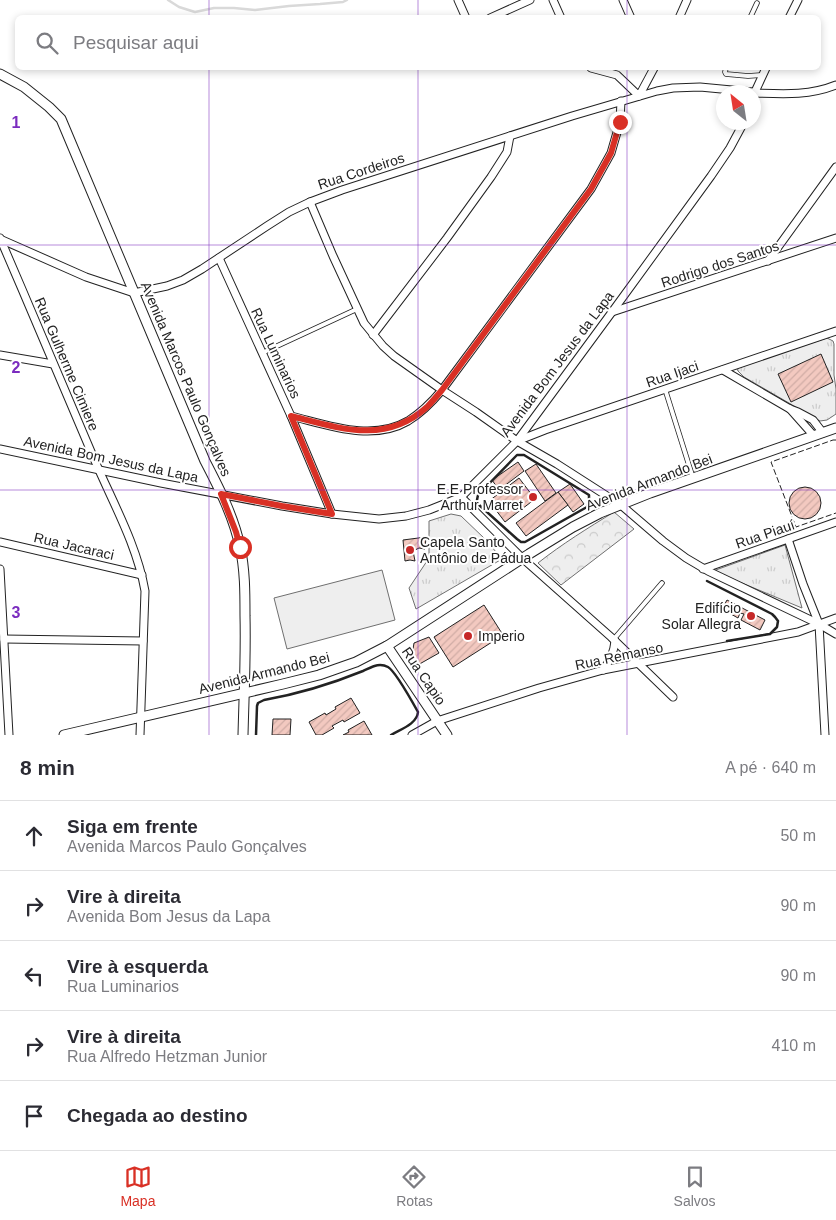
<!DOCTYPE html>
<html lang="pt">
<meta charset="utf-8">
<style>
:root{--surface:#fff;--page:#f7f7f7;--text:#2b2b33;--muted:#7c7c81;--line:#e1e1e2;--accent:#d93025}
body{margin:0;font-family:Helvetica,sans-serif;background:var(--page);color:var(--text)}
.compass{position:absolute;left:716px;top:85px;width:45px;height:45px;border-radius:50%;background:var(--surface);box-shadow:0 2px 8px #0003;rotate:330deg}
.stop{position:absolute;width:15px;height:15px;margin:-11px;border:4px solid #d93025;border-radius:50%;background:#fff}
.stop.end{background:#d93025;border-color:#fff;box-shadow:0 1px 5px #0008}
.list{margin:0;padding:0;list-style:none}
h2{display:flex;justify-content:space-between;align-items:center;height:65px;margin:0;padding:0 20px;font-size:21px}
h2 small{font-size:16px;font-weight:400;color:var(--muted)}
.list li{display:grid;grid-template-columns:32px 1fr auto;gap:15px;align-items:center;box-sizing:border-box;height:70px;padding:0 20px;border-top:1px solid var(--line)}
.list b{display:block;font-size:19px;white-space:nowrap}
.list p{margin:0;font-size:16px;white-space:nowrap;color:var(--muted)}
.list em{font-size:16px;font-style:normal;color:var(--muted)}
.icon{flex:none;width:28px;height:28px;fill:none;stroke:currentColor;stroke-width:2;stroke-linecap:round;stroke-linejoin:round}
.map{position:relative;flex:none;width:836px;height:735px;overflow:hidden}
.search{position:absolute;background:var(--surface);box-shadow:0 2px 8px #0003;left:15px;right:15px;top:15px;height:55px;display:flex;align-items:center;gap:12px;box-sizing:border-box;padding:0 18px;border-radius:8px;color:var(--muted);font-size:19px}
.sheet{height:415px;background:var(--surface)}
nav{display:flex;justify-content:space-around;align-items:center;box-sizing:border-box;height:70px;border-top:1px solid var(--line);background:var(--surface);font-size:14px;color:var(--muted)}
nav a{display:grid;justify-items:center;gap:2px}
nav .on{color:var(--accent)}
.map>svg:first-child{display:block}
</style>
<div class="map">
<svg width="836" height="735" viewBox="0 0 836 735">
<defs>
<pattern id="grass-tufts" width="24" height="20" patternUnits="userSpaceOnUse" patternTransform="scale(1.25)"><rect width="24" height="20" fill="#eee"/><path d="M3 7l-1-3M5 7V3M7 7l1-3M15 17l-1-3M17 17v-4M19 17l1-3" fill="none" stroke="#ccc"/></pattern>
<pattern id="forest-crowns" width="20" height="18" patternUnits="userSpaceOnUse" patternTransform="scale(1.25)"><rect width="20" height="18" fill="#eee"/><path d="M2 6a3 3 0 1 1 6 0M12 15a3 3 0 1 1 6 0" fill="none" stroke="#ccc"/></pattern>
<pattern id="building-hatch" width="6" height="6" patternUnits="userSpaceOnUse" patternTransform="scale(1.25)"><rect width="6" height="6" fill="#f3c9c0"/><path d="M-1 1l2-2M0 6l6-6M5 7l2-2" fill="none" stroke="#d0aca5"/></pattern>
</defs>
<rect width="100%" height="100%" fill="#fff"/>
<g fill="url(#grass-tufts)" stroke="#6f6f6f">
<polygon points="827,338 833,341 834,344 834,375 836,389 836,414 827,420 820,421 744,377 738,371 737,369 739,366"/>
<polygon points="451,514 461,516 485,539 502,559 416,609 409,588 429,558 429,521"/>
<polygon points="785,545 802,608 713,571"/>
</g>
<path fill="url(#forest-crowns)" stroke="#6f6f6f" d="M614 512 634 529 561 585 538 563C562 544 588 528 614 512Z"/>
<polygon fill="#eee" stroke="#6f6f6f" points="382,570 395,620 287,649 274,598"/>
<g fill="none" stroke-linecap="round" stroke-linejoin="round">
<polyline stroke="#d9d9d9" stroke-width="2.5" points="168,0 179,7 195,12 214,8 234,8 255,10 289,6 320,4 343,2 347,0"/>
</g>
<g fill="url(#building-hatch)" stroke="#222">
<polygon points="821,354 833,382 791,402 778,374"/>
<polygon points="518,462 524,471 499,490 492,480"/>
<polygon points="536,464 556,493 545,501 525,471"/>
<polygon points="519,478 535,499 505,522 489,501"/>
<polygon points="570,484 584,504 573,512 558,492"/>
<circle cx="805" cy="503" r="16"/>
<polygon points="558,492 568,505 526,536 516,523"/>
<polygon points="426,537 425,549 419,548 413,551 415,561 410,560 405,561 403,540"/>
<polygon points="727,600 765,620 760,630 741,620 744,614 740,613 738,618 722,609"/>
<polygon points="484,605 503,635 453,667 434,637"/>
<polygon points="429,637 439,653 416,666 409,654 413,649 414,643"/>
<polygon points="351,698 360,713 344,722 343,720 332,726 334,728 322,735 316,735 309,722 325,713 326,715 336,709 335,707"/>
<polygon points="273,719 291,719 290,735 272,735"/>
<polygon points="364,721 372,735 343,735 349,732 348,730"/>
</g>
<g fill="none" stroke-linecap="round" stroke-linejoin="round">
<defs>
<g id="service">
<polyline points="750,18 757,3"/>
<polyline points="726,68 725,72 726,74 748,76 762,75"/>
<polyline points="262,353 357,309"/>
<polyline points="665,389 693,478"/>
<polyline points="613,640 662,583"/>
</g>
<g id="minor">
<polyline points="458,0 466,18"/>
<polyline points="553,0 561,18"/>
<polyline points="623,0 631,18"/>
<polyline points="490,18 530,0"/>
<polyline points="679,18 687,0"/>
<polyline points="789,18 798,0"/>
<polyline points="591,68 617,75 639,96 654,68"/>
<path d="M754 93C782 94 809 96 836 85"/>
<polyline points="754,94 766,68"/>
<polyline points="310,202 333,256 364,323 383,346 394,356 442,390 476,412 517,441 557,464 621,505 663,541 686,558 708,571 819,624 836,634"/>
<path d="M0 238C32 312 63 386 95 461 113 503 137 545 145 591L140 735"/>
<polyline points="0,239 86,277 134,293 167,286 183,280 202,269 267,226 289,212 310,202 342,190 572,116 657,91 673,88 700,87 753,92"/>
<polyline points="219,258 291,416 332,514"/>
<polyline points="768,261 836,167"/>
<polyline points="612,312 836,238"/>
<polyline points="373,335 447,238 491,177 507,152 510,136"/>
<polyline points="0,355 53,364"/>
<polyline points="723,370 790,409 798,412 813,420 823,433"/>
<polyline points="790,409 814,436"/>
<path d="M291 416C328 425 372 442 408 421 421 413 432 402 442 390L591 189 611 153 620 122 621 101"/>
<polyline points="517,441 545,430 836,331"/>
<polyline points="0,449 161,483 282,506 332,514 379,519 406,516 429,510 444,504 461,497 517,441 612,312 711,176 730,148 744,122"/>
<polyline points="461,497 522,558 611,637 673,697"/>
<polyline points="788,539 803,584 819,624 825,735"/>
<polyline points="0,542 142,575"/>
<polyline points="0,569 9,735"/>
<polyline points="703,569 836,522"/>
<polyline points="4,639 143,641"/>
<path d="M603 670C610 661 614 653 615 641"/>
<polyline points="412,735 437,721 539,688 603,670 798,632 836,618"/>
</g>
<g id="tertiary">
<path d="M0 74 24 87 49 107 61 119 205 461C219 488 234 517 240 547 245 569 245 593 245 616 246 656 244 695 243 735"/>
<polyline points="387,646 447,735"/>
<polyline points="64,735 283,684 319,675 336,669 356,662 387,646 529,554 573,527 600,513 650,493 836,428"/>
</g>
</defs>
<use href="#service" stroke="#222" stroke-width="5.5"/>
<use href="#minor" stroke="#222" stroke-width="9"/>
<use href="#tertiary" stroke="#222" stroke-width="11"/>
<use href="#service" stroke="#fff" stroke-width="4"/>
<use href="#minor" stroke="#fff" stroke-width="7"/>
<use href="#tertiary" stroke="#fff" stroke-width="9"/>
<polyline stroke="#222" stroke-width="1" stroke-dasharray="6 2.5" stroke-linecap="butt" points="836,440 833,440 771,462 796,527 836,513"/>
<g stroke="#222" stroke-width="2.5">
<polygon points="517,455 524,455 589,495 589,502 587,507 525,542 521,542 517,539 478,504 477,500 478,495"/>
<polyline points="707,581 772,614 775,617 778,621 777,627 770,634 727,641"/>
<path d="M256 735 257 706 258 703 264 700C298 694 331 684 363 671 372 667 379 662 388 667 395 671 413 703 418 712 417 724 401 729 391 735"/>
</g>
</g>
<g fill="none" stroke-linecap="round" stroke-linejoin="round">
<path stroke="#d93025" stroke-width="6" d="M240 547 236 532 221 494 282 506 332 514 291 416C339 428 385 445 427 407 432 402 437 396 442 390L591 189 611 153 620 122"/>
</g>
<path fill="none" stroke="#7b2cbf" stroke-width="1" stroke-opacity="0.55" d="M209 0V18M418 0V18M627 0V18M209 68V735M418 68V735M627 68V735M0 245H836M0 490H836"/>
<g fill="#c62828" stroke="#fff" stroke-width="2">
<circle cx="533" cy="497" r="5"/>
<circle cx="410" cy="550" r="5"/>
<circle cx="751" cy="616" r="5"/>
<circle cx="468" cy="636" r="5"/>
</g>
<g text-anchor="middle" stroke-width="4" stroke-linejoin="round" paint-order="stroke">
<g font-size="14" fill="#222" stroke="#fff">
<text transform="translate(361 171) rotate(-18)" y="5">Rua Cordeiros</text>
<text transform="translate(720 264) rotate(-18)" y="5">Rodrigo dos Santos</text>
<text transform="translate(276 353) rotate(65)" y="5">Rua Luminarios</text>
<text transform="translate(67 364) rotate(67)" y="5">Rua Gulherme Cimiere</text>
<text transform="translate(557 364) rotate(-53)" y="5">Avenida Bom Jesus da Lapa</text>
<text transform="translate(672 374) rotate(-19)" y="5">Rua Ijaci</text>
<text transform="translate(186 379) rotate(67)" y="5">Avenida Marcos Paulo Gonçalves</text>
<text transform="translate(111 459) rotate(12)" y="5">Avenida Bom Jesus da Lapa</text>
<text transform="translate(649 482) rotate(-21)" y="5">Avenida Armando Bei</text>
<text transform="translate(765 534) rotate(-19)" y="5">Rua Piauí</text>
<text transform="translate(74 546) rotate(13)" y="5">Rua Jacaraci</text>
<text transform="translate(619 656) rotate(-12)" y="5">Rua Remanso</text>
<text transform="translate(264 673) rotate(-14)" y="5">Avenida Armando Bei</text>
<text transform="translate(424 676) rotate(56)" y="5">Rua Capio</text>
</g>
<g font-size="14" fill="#222" stroke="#fff" text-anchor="end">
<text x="523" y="494">E.E Professor<tspan x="523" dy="16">Arthur Marret</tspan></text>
<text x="420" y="547" text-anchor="start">Capela Santo<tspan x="420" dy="16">Antônio de Pádua</tspan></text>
<text x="741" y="613">Edifício<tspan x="741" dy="16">Solar Allegra</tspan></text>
<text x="478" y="641" text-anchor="start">Imperio</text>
</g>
</g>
<g font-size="16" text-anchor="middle" font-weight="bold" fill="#7b2cbf" stroke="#fff" stroke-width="4" stroke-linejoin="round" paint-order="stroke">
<text x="16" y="128">1</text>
<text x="16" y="373">2</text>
<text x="16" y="618">3</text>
</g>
</svg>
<svg class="compass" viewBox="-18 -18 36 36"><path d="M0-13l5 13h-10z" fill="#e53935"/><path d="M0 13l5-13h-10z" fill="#7c7c81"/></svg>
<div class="stop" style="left:240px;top:547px"></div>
<div class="stop end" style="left:620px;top:122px"></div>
<div class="search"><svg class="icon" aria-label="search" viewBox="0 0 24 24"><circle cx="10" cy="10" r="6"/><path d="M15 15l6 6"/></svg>Pesquisar aqui</div>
</div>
<section class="sheet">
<h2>8 min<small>A pé · 640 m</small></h2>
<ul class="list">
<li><svg class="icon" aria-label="ahead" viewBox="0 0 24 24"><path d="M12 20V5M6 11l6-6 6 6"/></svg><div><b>Siga em frente</b><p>Avenida Marcos Paulo Gonçalves</p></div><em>50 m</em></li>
<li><svg class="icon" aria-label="right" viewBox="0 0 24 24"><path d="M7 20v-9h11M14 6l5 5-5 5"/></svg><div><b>Vire à direita</b><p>Avenida Bom Jesus da Lapa</p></div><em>90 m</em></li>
<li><svg class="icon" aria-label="left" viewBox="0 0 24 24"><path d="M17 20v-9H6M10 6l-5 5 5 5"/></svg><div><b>Vire à esquerda</b><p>Rua Luminarios</p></div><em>90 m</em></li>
<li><svg class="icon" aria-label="right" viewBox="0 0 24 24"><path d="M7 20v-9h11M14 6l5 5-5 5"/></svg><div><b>Vire à direita</b><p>Rua Alfredo Hetzman Junior</p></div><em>410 m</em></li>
<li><svg class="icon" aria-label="arrive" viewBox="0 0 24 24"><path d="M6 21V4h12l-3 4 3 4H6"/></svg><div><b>Chegada ao destino</b></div></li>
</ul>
</section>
<nav>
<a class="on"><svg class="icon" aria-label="map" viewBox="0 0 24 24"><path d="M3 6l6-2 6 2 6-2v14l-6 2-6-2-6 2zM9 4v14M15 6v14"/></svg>Mapa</a>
<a><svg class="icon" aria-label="directions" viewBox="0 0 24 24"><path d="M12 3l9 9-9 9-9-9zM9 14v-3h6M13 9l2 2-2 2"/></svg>Rotas</a>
<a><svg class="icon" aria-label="saved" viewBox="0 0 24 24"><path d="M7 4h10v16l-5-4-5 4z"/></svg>Salvos</a>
</nav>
